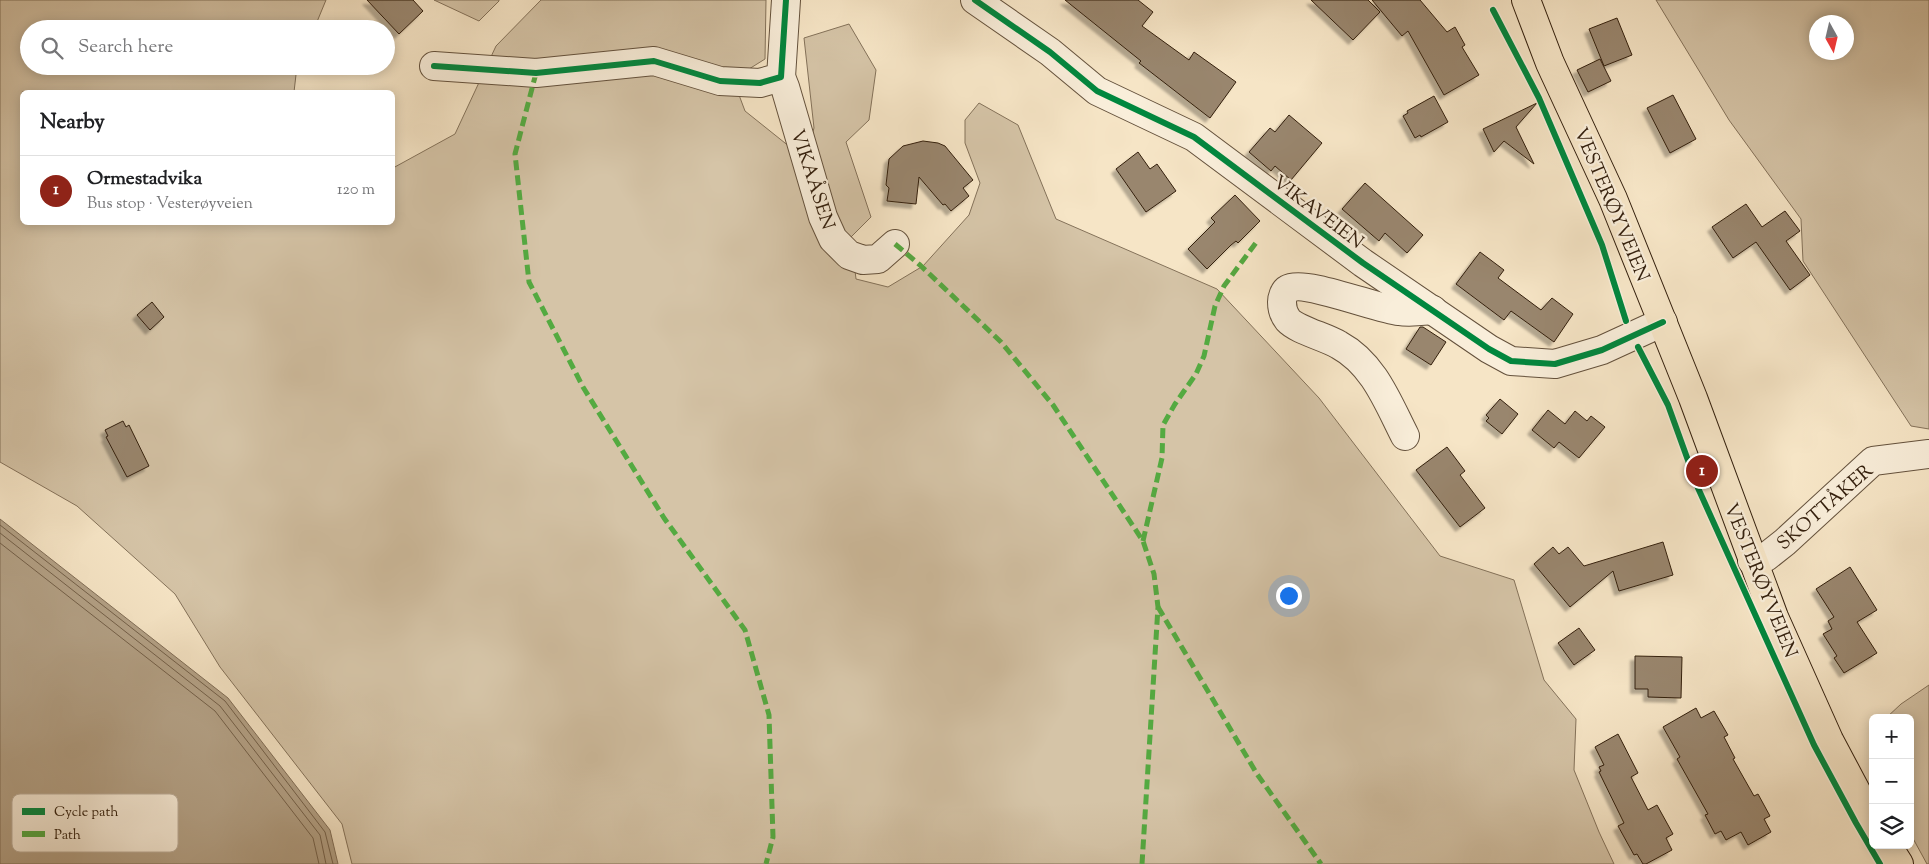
<!DOCTYPE html>
<meta charset="utf-8">
<style>
:root{--surface:#fff;--page:#f6f6f6;--text:#202124;--muted:#757577;--line:#e0e0e0;--accent:#8f2418}
body{margin:0;font-family:"Sorts Mill Goudy",serif;background:var(--page);color:var(--text)}
.controls{position:absolute;right:15px;bottom:15px;display:grid;overflow:hidden;border-radius:8px;box-shadow:0 2px 12px #0003}
.controls button{width:45px;height:45px;display:grid;place-items:center;padding:0;border:0;border-bottom:1px solid var(--line);background:var(--surface);color:var(--text);font:25px sans-serif}
.compass{position:absolute;left:1809px;top:15px;width:45px;height:45px;border-radius:50%;background:var(--surface);box-shadow:0 2px 12px #0003;rotate:172deg}
.you{position:absolute;left:1288px;top:595px;width:18px;height:18px;margin:-12px;border:4px solid #fff;border-radius:50%;background:#1a73e8;box-shadow:0 0 0 8px #1a73e833}
.badge{display:grid;place-items:center;width:32px;height:32px;border-radius:50%;background:var(--accent);color:#fff;font-size:16px;font-weight:700}
.pin{position:absolute;translate:-50% -50%;border:2px solid #fff;box-shadow:0 1px 5px #0006}
.list{margin:0;padding:0;list-style:none}
h2{display:flex;justify-content:space-between;align-items:center;height:65px;margin:0;padding:0 20px;font-size:21px}
h2 small{font-size:16px;font-weight:400;color:var(--muted)}
.list li{display:grid;grid-template-columns:32px 1fr auto;gap:15px;align-items:center;box-sizing:border-box;height:70px;padding:0 20px;border-top:1px solid var(--line)}
.list b{display:block;font-size:19px;white-space:nowrap}
.list p{margin:0;font-size:16px;white-space:nowrap;color:var(--muted)}
.list em{font-size:16px;font-style:normal;color:var(--muted)}
.icon{flex:none;width:28px;height:28px;fill:none;stroke:currentColor;stroke-width:2;stroke-linecap:round;stroke-linejoin:round}
.map{position:relative;flex:none;width:1929px;height:864px;overflow:hidden}
.search{position:absolute;background:var(--surface);box-shadow:0 2px 12px #0003;left:20px;top:20px;width:375px;height:55px;display:flex;align-items:center;gap:12px;box-sizing:border-box;padding:0 18px;border-radius:28px;color:var(--muted);font-size:19px}
.panel{position:absolute;background:var(--surface);box-shadow:0 2px 12px #0003;left:20px;top:90px;width:375px;height:135px;border-radius:8px}
.map>svg:first-child{display:block}
</style>
<div class="map">
<svg width="1929" height="864" viewBox="0 0 1929 864">
<defs>
<filter id="shadow"><feDropShadow dx="-4.5" dy="4.5" stdDeviation="1" flood-color="#0004"/></filter>
</defs>
<rect width="100%" height="100%" fill="#f6e5c6"/>
<filter id="stains"><feTurbulence type="fractalNoise" baseFrequency=".004" numOctaves="4"/><feColorMatrix values="0 0 0 0 .2 0 0 0 0 .09 0 0 0 0 .02 0 0 0 .5 -.17"/></filter>
<radialGradient id="worn" r=".72"><stop offset=".6" stop-color="#630" stop-opacity="0"/><stop offset="1" stop-color="#630" stop-opacity=".3"/></radialGradient>
<g fill="#d5c4a7" stroke="#84725a" fill-rule="evenodd">
<polygon points="0,0 326,0 314,29 29,29 29,66 297,66 294,92 22,92 22,222 392,222 393,168 455,134 496,46 541,0 766,0 765,59 733,79 745,111 805,159 814,128 804,38 849,24 876,70 869,120 846,142 871,217 851,237 856,279 888,287 923,266 969,215 980,183 965,143 965,120 979,103 1018,125 1056,219 1217,289 1319,398 1440,556 1514,580 1544,680 1576,719 1574,770 1599,832 1614,864 352,864 342,824 220,667 175,594 77,506 0,462"/>
<polygon points="434,0 499,0 499,1 479,21"/>
<path d="M1656 0H1929V429L1911 426 1803 261 1801 219 1729 120ZM1846 22V52H1816V22Z"/>
<polygon points="1929,685 1929,864 1927,864 1910,833 1910,718 1886,718 1901,704"/>
</g>
<polygon fill="#b4a287" stroke="#816e57" points="0,519 228,698 330,830 338,864 0,864"/>
<g fill="none" stroke-linecap="round" stroke-linejoin="round">
<g stroke="#74614a" stroke-width="1">
<polyline points="0,525 225,701 325,832 333,864"/>
<polyline points="0,533 220,706 320,835 326,864"/>
<polyline points="0,543 215,711 313,838 319,864"/>
</g>
</g>
<g fill="#99866e" stroke="#34200e" filter="url(#shadow)">
<polygon points="367,0 413,0 423,11 399,34"/>
<polygon points="1065,0 1138,0 1153,12 1142,26 1189,60 1194,52 1236,82 1210,118 1139,63 1141,61"/>
<polygon points="1311,0 1368,0 1380,12 1353,40"/>
<polygon points="1372,0 1420,0 1447,32 1455,27 1465,45 1462,47 1479,75 1444,95 1408,31 1402,36"/>
<polygon points="1617,18 1632,55 1604,66 1589,29"/>
<polygon points="1600,59 1611,81 1588,92 1577,70"/>
<polygon points="1673,95 1696,139 1670,153 1647,108"/>
<polygon points="1434,96 1448,122 1421,137 1420,135 1415,138 1403,116 1408,113 1407,111"/>
<polygon points="1537,103 1516,127 1534,164 1504,141 1494,152 1483,129"/>
<polygon points="1289,115 1322,143 1291,180 1275,166 1271,171 1249,152 1270,128 1275,132"/>
<polygon points="923,141 938,143 945,146 973,180 963,188 969,196 951,211 945,204 943,205 919,177 916,204 887,201 889,188 886,185 889,159 903,146"/>
<polygon points="1138,152 1150,169 1157,164 1176,191 1146,212 1116,169"/>
<polygon points="1365,183 1423,235 1407,253 1385,233 1379,241 1342,209"/>
<polygon points="1235,195 1260,221 1238,243 1236,241 1231,245 1207,269 1188,249 1215,222 1211,218"/>
<polygon points="1746,204 1762,227 1785,211 1800,231 1786,241 1810,275 1790,290 1756,242 1733,258 1712,227"/>
<polygon points="1480,252 1504,270 1498,278 1541,310 1552,298 1573,314 1554,342 1511,311 1504,320 1456,284"/>
<polygon points="152,302 164,317 150,330 137,315"/>
<polygon points="1420,327 1423,327 1446,342 1431,365 1406,349"/>
<polygon points="1500,399 1518,414 1502,434 1486,421 1489,418 1486,415"/>
<polygon points="1548,410 1565,424 1575,411 1587,421 1591,416 1605,427 1579,458 1559,442 1554,448 1532,430"/>
<polygon points="123,421 126,427 129,425 149,466 127,477 106,437 108,436 105,430"/>
<polygon points="1447,447 1465,471 1460,475 1485,508 1460,527 1416,470"/>
<polygon points="1663,542 1673,575 1619,591 1613,571 1570,607 1534,564 1553,547 1559,554 1568,547 1584,566"/>
<polygon points="1850,567 1877,610 1857,622 1877,653 1844,673 1834,658 1837,656 1823,634 1832,629 1828,621 1834,617 1816,589"/>
<polygon points="1579,628 1595,650 1574,665 1558,643"/>
<polygon points="1635,656 1682,657 1681,698 1648,697 1648,689 1635,689"/>
<polygon points="1696,708 1701,718 1714,711 1728,735 1724,737 1735,758 1733,759 1754,796 1758,794 1770,816 1764,819 1771,832 1748,845 1741,832 1726,840 1721,831 1715,834 1705,815 1708,814 1677,759 1680,757 1663,727"/>
<polygon points="1618,734 1638,773 1631,777 1648,810 1657,805 1673,834 1666,838 1672,850 1646,864 1643,864 1637,854 1634,855 1618,826 1624,823 1599,772 1601,771 1599,767 1604,765 1595,747"/>
</g>
<g fill="none" stroke-linecap="round" stroke-linejoin="round">
<defs>
<g id="minor">
<polyline points="975,0 1050,52 1097,91 1194,137 1363,263 1489,349 1511,361 1555,364 1602,350 1663,322"/>
<polyline points="434,66 536,73 654,61 720,81 760,83 781,77 786,0"/>
<polyline points="781,77 785,87 823,217 833,239 849,255 863,260 878,259 895,244"/>
<path d="M1405 436C1388 403 1374 364 1339 345 1326 337 1297 330 1288 320 1284 315 1282 309 1282 302 1282 298 1284 291 1288 289 1303 279 1378 309 1399 311 1410 313 1422 311 1433 310"/>
<polyline points="1752,561 1766,557 1785,542 1873,461 1929,454"/>
</g>
<g id="major">
<polyline points="1526,0 1550,63 1613,199 1693,398 1774,617 1829,740 1873,823"/>
<polyline points="1887,845 1899,864"/>
</g>
</defs>
<use href="#minor" stroke="#64513c" stroke-width="30"/>
<use href="#major" stroke="#34200e" stroke-width="30"/>
<use href="#minor" stroke="#f9eeda" stroke-width="28"/>
<use href="#major" stroke="#f6e5c6" stroke-width="28"/>
<g stroke="#54aa41" stroke-width="5" stroke-dasharray="10 5" stroke-linecap="butt">
<polyline points="536,73 515,154 529,282 583,387 664,518 745,630 769,715 773,837 766,864"/>
<polyline points="895,244 920,265 1001,342 1053,405 1143,541 1154,574 1158,607 1142,864"/>
<polyline points="1143,541 1162,458 1163,425 1175,404 1196,374 1204,356 1215,306 1224,286 1258,240"/>
<polyline points="1158,607 1257,774 1321,864"/>
</g>
<defs>
<g id="cycleway">
<polyline points="975,0 1050,52 1097,91 1194,137 1363,263 1489,349 1511,361 1555,364 1602,350 1663,322"/>
<polyline points="1493,10 1539,98 1602,245 1626,321"/>
<polyline points="434,66 536,73 654,61 720,81 760,83 781,77 786,0"/>
<polyline points="1638,347 1668,405 1698,488 1814,745 1856,823 1880,864"/>
</g>
</defs>
<use href="#cycleway" stroke="#f9eeda" stroke-width="9"/>
<use href="#cycleway" stroke="#00873e" stroke-width="6"/>
</g>
<g text-anchor="middle" stroke-width="4.5" stroke-linejoin="round" paint-order="stroke">
<g font-size="19" fill="#34200e" stroke="#f9eeda">
<text transform="translate(814 179) rotate(72)" y="7">VIKAÅSEN</text>
<text transform="translate(1613 204) rotate(67)" y="7">VESTERØYVEIEN</text>
<text transform="translate(1319 211) rotate(37)" y="7">VIKAVEIEN</text>
<text transform="translate(1824 506) rotate(-41)" y="7">SKOTTÅKER</text>
<text transform="translate(1762 580) rotate(68)" y="7">VESTERØYVEIEN</text>
</g>
</g>
<rect x="12" y="794" width="166" height="58" rx="8" fill="#f9eeda" stroke="#beb09d" stroke-width="1"/>
<rect x="22" y="808" width="23" height="7" fill="#00873e"/>
<rect x="22" y="831" width="23" height="6" fill="#54aa41"/>
<g font-size="14" fill="#34200e">
<text x="54" y="816">Cycle path</text>
<text x="54" y="839">Path</text>
</g>
<rect width="100%" height="100%" filter="url(#stains)"/>
<rect width="100%" height="100%" fill="url(#worn)"/>
</svg>
<div class="controls">
<button>+</button>
<button>−</button>
<button><svg class="icon" aria-label="layers" viewBox="0 0 24 24"><path d="M12 4l9 5-9 5-9-5zM3 14l9 5 9-5"/></svg></button>
</div>
<svg class="compass" viewBox="-18 -18 36 36"><path d="M0-13l5 13h-10z" fill="#e53935"/><path d="M0 13l5-13h-10z" fill="#757577"/></svg>
<div class="you"></div>
<div class="pin badge" style="left:1702px;top:471px">1</div>
<div class="search"><svg class="icon" aria-label="search" viewBox="0 0 24 24"><circle cx="10" cy="10" r="6"/><path d="M15 15l6 6"/></svg>Search here</div>
<section class="panel">
<h2>Nearby<small></small></h2>
<ul class="list">
<li><span class="badge">1</span><div><b>Ormestadvika</b><p>Bus stop · Vesterøyveien</p></div><em>120 m</em></li>
</ul>
</section>
</div>
